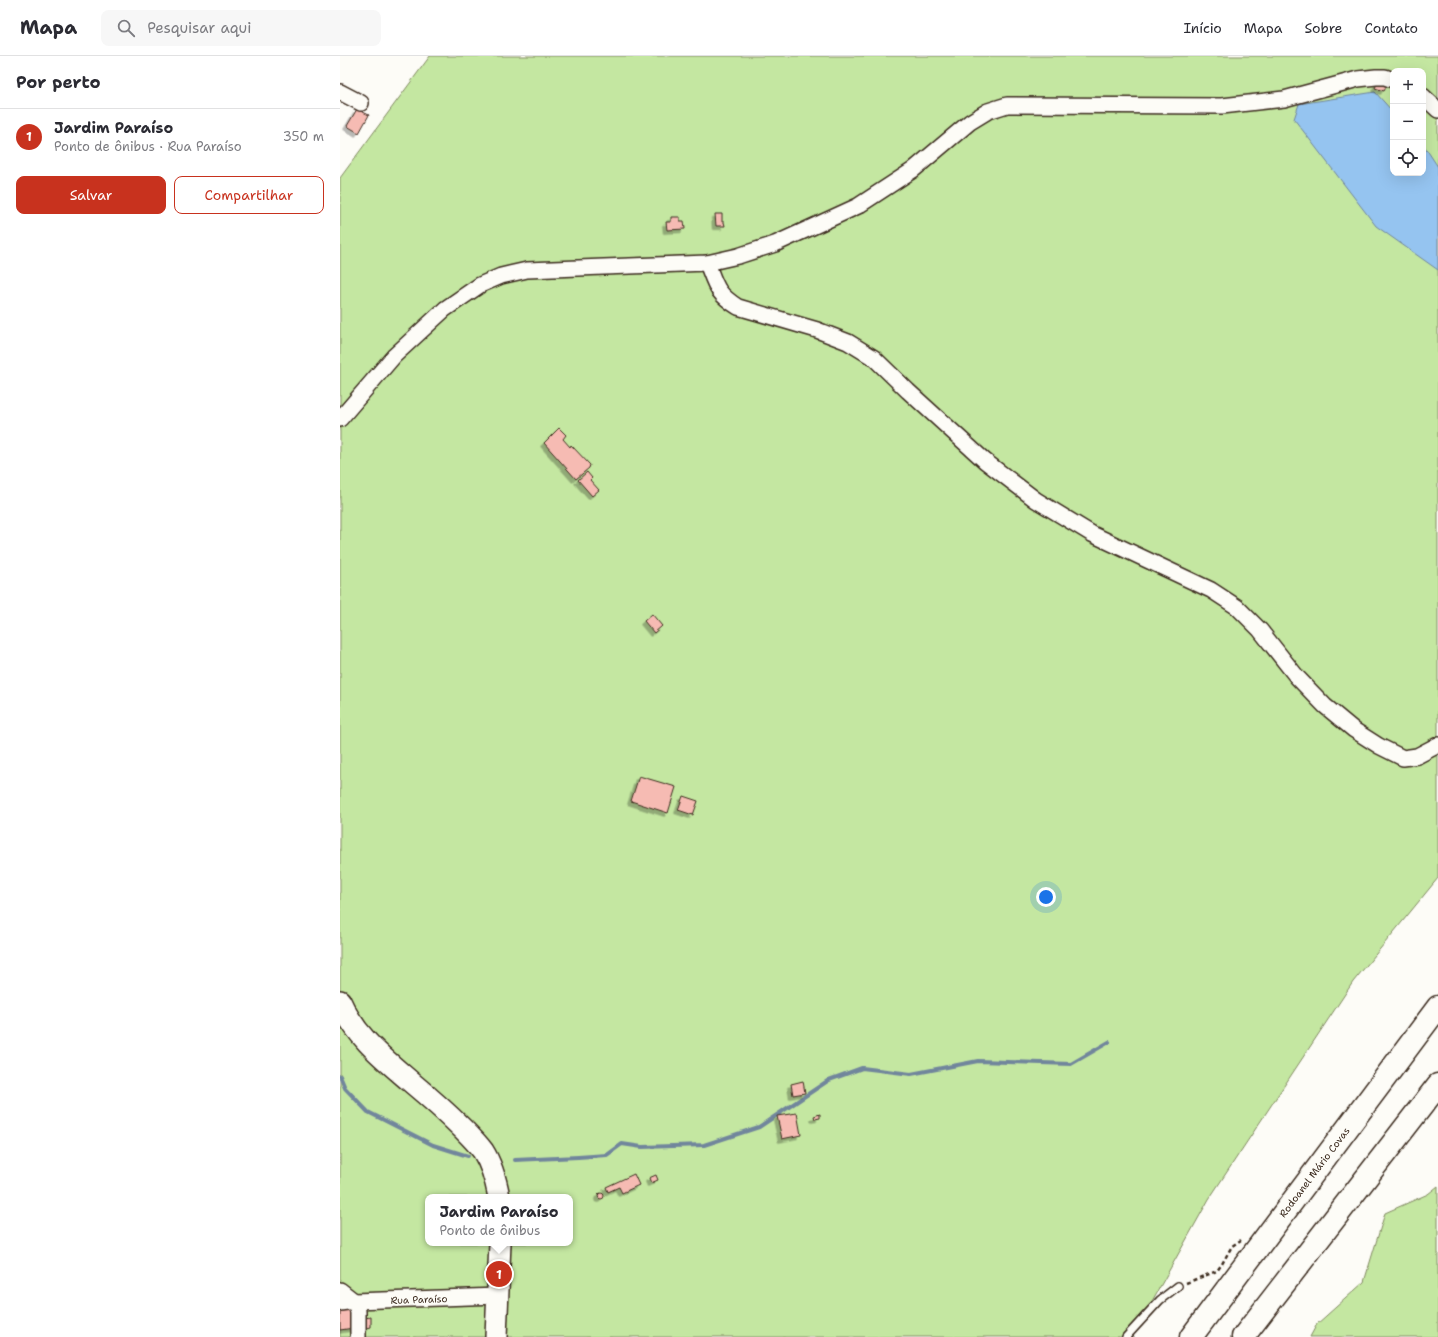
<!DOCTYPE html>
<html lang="pt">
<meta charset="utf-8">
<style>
:root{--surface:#fff;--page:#f7f7f7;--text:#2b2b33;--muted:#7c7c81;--line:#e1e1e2;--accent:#c8321e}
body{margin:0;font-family:"Shantell Sans",sans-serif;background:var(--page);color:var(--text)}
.controls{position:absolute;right:12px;top:12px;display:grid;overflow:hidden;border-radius:8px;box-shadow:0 4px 16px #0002}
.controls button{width:36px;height:36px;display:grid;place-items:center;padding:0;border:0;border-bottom:1px solid var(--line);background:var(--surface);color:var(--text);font:20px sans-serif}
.you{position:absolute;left:706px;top:841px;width:14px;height:14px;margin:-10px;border:3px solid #fff;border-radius:50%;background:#1a73e8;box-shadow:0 0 0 6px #1a73e833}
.badge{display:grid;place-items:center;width:26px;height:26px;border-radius:50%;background:var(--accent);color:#fff;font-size:13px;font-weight:700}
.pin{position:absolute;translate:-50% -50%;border:2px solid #fff;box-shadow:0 1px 4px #0006}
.popup{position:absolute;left:85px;top:1138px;width:148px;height:52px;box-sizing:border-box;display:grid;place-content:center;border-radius:8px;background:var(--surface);filter:drop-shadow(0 1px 3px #0005);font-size:13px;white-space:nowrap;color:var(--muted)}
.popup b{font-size:15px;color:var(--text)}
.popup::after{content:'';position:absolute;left:50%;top:100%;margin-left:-8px;border:8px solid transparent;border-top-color:var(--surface)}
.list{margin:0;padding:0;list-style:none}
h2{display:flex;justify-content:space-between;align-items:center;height:52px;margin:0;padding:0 16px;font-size:17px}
h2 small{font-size:13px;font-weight:400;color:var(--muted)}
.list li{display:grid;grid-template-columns:26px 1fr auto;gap:12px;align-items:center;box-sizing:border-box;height:56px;padding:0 16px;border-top:1px solid var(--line)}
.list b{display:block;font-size:15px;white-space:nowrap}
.list p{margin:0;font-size:13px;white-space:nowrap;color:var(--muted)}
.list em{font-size:13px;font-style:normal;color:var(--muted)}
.actions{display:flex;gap:8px;padding:12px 16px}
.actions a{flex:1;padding:9px 0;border:1px solid var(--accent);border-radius:8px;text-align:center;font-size:14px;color:var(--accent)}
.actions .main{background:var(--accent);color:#fff}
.icon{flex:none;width:22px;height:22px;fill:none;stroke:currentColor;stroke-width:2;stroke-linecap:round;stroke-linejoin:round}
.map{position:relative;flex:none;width:1098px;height:1281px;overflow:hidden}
header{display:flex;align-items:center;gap:24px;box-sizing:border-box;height:56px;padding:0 20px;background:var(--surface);border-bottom:1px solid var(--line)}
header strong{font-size:19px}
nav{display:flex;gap:22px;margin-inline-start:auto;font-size:14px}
.search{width:280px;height:36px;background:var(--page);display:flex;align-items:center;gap:10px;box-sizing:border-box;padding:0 14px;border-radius:8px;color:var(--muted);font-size:15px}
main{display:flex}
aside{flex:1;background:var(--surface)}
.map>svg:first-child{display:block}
</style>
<header>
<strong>Mapa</strong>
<div class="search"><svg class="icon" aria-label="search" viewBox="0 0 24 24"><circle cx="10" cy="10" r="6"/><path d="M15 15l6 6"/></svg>Pesquisar aqui</div>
<nav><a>Início</a><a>Mapa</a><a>Sobre</a><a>Contato</a></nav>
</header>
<main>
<aside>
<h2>Por perto<small></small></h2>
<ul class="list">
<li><span class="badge">1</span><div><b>Jardim Paraíso</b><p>Ponto de ônibus · Rua Paraíso</p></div><em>350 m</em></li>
</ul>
<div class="actions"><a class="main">Salvar</a><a>Compartilhar</a></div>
</aside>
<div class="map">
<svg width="1098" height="1281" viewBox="0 0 1098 1281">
<defs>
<filter id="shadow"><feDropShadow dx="-3.5" dy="3.5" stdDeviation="0" flood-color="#0004"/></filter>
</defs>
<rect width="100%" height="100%" fill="#fdfcf7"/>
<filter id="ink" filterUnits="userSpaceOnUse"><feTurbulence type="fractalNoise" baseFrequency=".025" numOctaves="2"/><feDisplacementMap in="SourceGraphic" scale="8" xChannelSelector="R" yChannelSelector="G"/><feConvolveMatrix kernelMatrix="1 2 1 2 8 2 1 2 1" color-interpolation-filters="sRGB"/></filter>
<g filter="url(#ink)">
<g fill="#c4e7a1" stroke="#808860" fill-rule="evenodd">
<path d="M90 0H1098V822L1013 926 869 1143 792 1281H0V122ZM1053 15H1083V117H1053ZM88 1141H230V1187H88Z"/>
<polygon points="1098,1130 1098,1281 970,1281 977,1268 1024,1226 1045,1157 1088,1138"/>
</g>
<polygon fill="#95c4f0" stroke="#71869c" points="1035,36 1053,56 1053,117 1083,117 1083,88 1098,111 1098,214 1036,170 954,63 959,48"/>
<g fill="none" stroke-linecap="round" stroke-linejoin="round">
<g stroke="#71869c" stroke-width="4">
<polyline points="0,1020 5,1032 28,1056 93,1089 128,1100"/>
<polyline points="175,1104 238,1101 267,1099 282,1088 302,1091 364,1089 419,1071 489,1024 522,1012 571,1018 638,1005 731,1008 769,986"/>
</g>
</g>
<g fill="#f6bbb3" stroke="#3b2a1e" filter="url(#shadow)">
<polygon points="1038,26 1047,30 1044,35 1035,32"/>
<polygon points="17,53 29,59 19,77 7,70"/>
<polygon points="375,158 382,158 382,166 384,166 385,170 376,170"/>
<polygon points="331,161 340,161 340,165 344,165 345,173 327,174 326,166 331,166"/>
<polygon points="219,372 226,379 223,383 230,391 231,389 250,409 249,412 236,423 204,387"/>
<polygon points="247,416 252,422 250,424 259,434 252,440 238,424"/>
<polygon points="312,558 322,570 314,577 304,565"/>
<polygon points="299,720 336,731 328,757 291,745"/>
<polygon points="343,740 358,745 353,759 338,754"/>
<polygon points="463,1025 465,1037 453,1039 451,1028"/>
<polygon points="457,1057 461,1079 442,1083 437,1060"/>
<polygon points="480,1058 480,1062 475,1063 474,1060"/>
<polygon points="294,1118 299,1129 282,1137 279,1131 268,1136 266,1131"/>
<polygon points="316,1119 318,1124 311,1127 309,1122"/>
<circle cx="261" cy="1140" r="3"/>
<polygon points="12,1252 14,1272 0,1274 0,1253"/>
<polygon points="31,1261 31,1271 24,1273 23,1262"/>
</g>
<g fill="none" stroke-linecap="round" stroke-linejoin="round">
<defs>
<polyline id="lane" points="786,1281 820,1244 838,1230"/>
<g id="street">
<polyline points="0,36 21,47"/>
<polyline points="1083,40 1098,54"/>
<path d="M367 207C376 230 376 237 398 251L477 274 508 286 534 302 568 335 645 405 696 444 752 478 871 534 897 551 920 574 957 621 985 650 1014 674 1039 690 1063 702 1077 700 1098 689"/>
<polyline points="0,363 54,300 105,253 140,229 161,220 187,214 367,207 398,200 435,188 518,150 573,114 630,66 648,55 667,49 882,50 944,43 1018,23 1036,21 1045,21 1053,24"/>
<polyline points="0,1234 14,1245 18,1255 18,1281"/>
<polyline points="0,1247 14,1245 158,1240"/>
</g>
<g id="secondary">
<path d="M0 945C16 981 42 1001 71 1026 89 1041 106 1056 123 1073 130 1080 137 1087 143 1095 152 1109 156 1125 159 1141"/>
<polyline points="156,1281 160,1187"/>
</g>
<g id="highway">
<polyline points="851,1281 1098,951"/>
<polyline points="903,1281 1098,1029"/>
</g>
</defs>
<use href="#lane" stroke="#3b2a1e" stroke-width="10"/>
<use href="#street" stroke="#3b2a1e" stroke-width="18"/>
<use href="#secondary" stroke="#3b2a1e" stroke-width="24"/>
<use href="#highway" stroke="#3b2a1e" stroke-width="25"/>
<polyline stroke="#3b2a1e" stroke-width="2.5" stroke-dasharray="4 3" stroke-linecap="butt" points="846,1227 877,1215 882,1208 892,1190 901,1184"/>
<use href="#lane" stroke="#fdfcf7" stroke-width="7"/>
<use href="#street" stroke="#fdfcf7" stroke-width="15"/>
<use href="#secondary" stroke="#fdfcf7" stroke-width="21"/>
<use href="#highway" stroke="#fdfcf7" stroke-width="22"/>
</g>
</g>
<g text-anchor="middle" stroke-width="3" stroke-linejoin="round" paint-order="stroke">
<g font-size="10" fill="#3b2a1e" stroke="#fdfcf7">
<text transform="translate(974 1116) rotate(-53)" y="4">Rodoanel Mário Covas</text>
<text transform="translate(79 1243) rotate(-2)" y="4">Rua Paraíso</text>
</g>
</g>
</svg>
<div class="controls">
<button>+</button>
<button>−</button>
<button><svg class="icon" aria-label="locate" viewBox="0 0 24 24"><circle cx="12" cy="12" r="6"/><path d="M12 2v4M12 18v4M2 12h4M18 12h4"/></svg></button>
</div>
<div class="you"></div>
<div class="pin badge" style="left:159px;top:1218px">1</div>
<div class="popup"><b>Jardim Paraíso</b>Ponto de ônibus</div>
</div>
</main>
